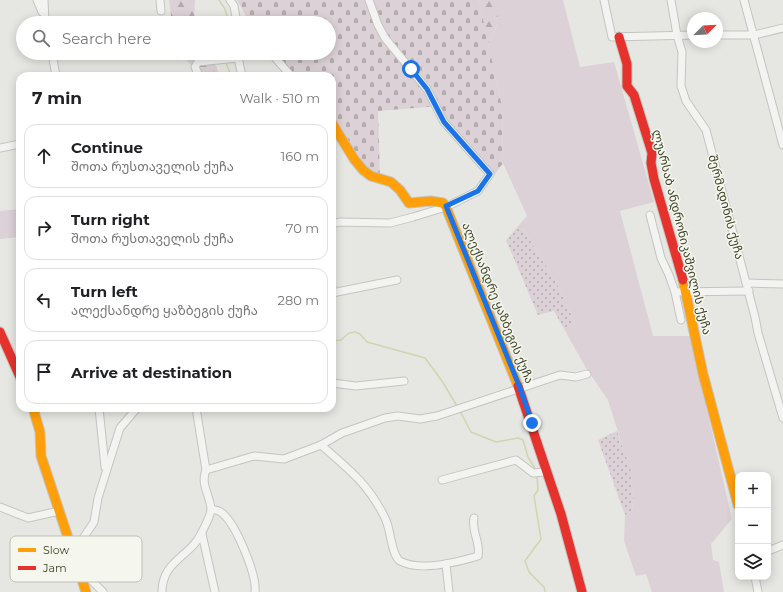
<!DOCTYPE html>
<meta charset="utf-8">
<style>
:root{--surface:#fff;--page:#f6f6f6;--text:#202124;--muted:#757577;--line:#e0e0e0}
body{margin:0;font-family:Montserrat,"Noto Sans Georgian",sans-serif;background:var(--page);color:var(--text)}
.controls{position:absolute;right:12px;bottom:12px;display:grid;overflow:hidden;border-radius:8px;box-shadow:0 2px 10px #0003}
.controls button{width:36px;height:36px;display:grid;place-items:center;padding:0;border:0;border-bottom:1px solid var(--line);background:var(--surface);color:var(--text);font:20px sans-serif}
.compass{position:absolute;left:687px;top:12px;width:36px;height:36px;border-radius:50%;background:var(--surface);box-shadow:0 2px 10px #0003;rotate:66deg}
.stop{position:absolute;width:12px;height:12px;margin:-9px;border:3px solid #1a73e8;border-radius:50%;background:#fff}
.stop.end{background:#1a73e8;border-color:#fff;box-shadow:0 1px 4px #0008}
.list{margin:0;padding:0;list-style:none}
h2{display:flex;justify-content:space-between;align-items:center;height:52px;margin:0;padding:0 16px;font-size:17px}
h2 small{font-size:13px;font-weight:400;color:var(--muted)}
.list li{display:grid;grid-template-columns:26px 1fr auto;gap:12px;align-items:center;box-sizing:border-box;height:64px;margin:0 8px 8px;padding:0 8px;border:1px solid var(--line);border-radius:12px}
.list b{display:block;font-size:15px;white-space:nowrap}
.list p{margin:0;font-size:13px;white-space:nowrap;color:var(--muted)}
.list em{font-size:13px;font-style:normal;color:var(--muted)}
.icon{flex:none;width:22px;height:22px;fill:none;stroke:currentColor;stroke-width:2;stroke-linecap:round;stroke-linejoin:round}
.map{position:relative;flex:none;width:783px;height:592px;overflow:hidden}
.search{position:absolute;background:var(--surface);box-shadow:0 2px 10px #0003;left:16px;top:16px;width:320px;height:44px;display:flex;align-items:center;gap:10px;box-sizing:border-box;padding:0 14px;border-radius:22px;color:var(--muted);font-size:15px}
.panel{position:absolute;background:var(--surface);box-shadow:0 2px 10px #0003;left:16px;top:72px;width:320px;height:340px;border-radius:12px}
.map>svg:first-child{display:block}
</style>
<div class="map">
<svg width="783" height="592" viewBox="0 0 783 592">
<defs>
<pattern id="forest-firs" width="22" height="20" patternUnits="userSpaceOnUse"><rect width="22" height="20" fill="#dcd1d6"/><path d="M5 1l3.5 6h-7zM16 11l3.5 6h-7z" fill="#b4abad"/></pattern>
<pattern id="cemetery-stones" width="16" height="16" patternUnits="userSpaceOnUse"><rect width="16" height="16" fill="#dcd1d6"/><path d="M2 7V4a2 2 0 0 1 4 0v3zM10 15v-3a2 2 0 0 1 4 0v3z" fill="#b4abad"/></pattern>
<pattern id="garden-dots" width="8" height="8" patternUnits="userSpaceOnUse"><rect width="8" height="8" fill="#dcd1d6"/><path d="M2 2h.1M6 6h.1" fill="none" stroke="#b4abad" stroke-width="1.8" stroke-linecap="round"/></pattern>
</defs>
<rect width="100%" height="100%" fill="#e6e7e2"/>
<g fill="#dcd1d6">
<path d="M498 0H563L580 67 614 62 654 202 620 211 653 336H690L732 519 711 544 713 560 719 562 724 592H652L646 574 636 576 624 541 625 515 632 511 634 494 630 479 632 477 608 400 586 368 564 329 575 323 557 284 520 224 527 216 503 163 502 107 488 43C499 28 498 18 498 0Z"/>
<polygon points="20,209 20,237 0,239 0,211"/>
</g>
<g fill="url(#forest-firs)">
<polygon points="169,0 195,0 194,23 172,23"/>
<path d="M479 0H498C498 18 499 28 488 43Z"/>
<polygon points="180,53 211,53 220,76 205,76 190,64"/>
</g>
<polygon fill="url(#cemetery-stones)" points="237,0 479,0 502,107 503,163 494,175 449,125 439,106 378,111 380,178 358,163 332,120 332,76 294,76 274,53 329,53 329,23 250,23"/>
<g fill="url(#garden-dots)">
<polygon points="520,224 557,284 575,323 564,329 554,311 538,315 506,240"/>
<polygon points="617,431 633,477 630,479 634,494 632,511 625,515 598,440"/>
</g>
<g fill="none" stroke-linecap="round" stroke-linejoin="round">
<g stroke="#d0d5ae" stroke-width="1.5">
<polyline points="219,0 225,9 229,23"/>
<polyline points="226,63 231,76"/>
<polyline points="332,341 341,340 349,333 355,332 360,334 367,342 425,358 442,381 457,406"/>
<polyline points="460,411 471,432 496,442 518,438 523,440 528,457 536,470"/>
<polyline points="537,476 538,490 534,496 541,539 525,561 529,572 544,587 545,592"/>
</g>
<defs>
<g id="street">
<polyline points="37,0 42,12"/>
<polyline points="44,0 45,23"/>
<polyline points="160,0 161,11"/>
<polyline points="230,0 234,6 237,23"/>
<polyline points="604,0 612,37 693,35"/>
<polyline points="671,0 677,35 682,52 681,86 686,101 706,130 755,317 758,333 783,418"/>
<polyline points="744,0 783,145"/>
<polyline points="717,35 754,35 783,28"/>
<polyline points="52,53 56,76"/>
<polyline points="237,53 242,76"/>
<polyline points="271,53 291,76"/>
<polyline points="199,76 195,67 198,62 238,58"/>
<polyline points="0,148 20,144"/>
<polyline points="650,215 661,258 669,275 675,292 681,320"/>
<polyline points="332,224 339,222 390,223 413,217 446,207 478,191 490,174 444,122 427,89 385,38 378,25 369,0"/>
<polyline points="746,283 783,284"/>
<polyline points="675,292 749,291"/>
<polyline points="332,293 397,280"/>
<polyline points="332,383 356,386 404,381"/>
<polyline points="99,408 105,467"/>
<path d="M321 445C349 469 369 485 385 518 391 529 391 555 400 561 420 572 458 562 478 556 481 543 471 531 474 518"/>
<polyline points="206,470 254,456 284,459 321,445 342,433 385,418 398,416 420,419 437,416 560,375 576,377 587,374"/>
<polyline points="442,480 516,460 533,473 544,472"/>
<polyline points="0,507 28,518 59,511"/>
<path d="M211 509C215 510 219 510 222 513 236 524 257 575 255 592"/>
<polyline points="202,534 215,592"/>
<polyline points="768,551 783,545"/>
<polyline points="73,553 94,522 98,498 120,428 137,408"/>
<polyline points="446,564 449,592"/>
<polyline points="79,568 103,592"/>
<polyline points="755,577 758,592"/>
<path d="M162 592C162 560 191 557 202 532 205 526 211 515 211 509 210 495 200 484 206 470L196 408"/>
</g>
<g id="slow">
<polyline points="332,123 354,159 363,170 371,176 391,182 400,190 409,203 431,201 443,203 446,207 518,386"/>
<polyline points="683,280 703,374 738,505"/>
<polyline points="33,408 40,432 41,456 86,592"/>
</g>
<g id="jam">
<polyline points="619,37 627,64 627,86 634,95 652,153 651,163 654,179 683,280"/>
<polyline points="0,332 20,377"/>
<polyline points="518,386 561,514 582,592"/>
</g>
</defs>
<use href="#street" stroke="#c4c5c0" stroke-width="9"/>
<use href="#slow" stroke="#c4c5c0" stroke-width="11"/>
<use href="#jam" stroke="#c4c5c0" stroke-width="11"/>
<use href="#street" stroke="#f3f3f1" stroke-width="7"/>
<use href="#slow" stroke="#ff9f0a" stroke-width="9"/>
<use href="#jam" stroke="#e5322d" stroke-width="9"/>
</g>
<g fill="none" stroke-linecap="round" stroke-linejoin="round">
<polyline stroke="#1a73e8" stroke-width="5" points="411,69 427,89 444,122 490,174 478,191 446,206 520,388 532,423"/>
</g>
<g text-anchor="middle" stroke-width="3" stroke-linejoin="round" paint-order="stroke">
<g font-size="12" fill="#3c4226" stroke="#f5f7ef">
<text transform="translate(726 207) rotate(75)" y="4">შერმადინის ქუჩა</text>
<text transform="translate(682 232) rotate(76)" y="4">ლუარსაბ ანდრონიკაშვილის ქუჩა</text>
<text transform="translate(498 303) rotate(68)" y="4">ალექსანდრე ყაზბეგის ქუჩა</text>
</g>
</g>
<rect x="10" y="536" width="132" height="46" rx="6" fill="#f5f7ef" stroke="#bec1b3" stroke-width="1"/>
<rect x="18" y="548" width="18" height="4" fill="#ff9f0a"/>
<rect x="18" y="566" width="18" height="4" fill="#e5322d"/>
<g font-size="11" fill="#3c4226">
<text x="43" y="554">Slow</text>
<text x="43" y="572">Jam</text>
</g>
</svg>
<div class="controls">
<button>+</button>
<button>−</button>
<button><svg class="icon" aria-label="layers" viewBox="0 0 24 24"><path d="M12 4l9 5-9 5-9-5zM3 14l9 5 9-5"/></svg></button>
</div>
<svg class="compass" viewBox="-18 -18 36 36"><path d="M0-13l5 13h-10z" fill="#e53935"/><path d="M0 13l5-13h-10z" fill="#757577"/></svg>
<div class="stop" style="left:411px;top:69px"></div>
<div class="stop end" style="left:532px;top:423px"></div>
<div class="search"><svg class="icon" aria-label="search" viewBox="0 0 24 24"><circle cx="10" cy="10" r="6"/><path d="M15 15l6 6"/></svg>Search here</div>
<section class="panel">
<h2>7 min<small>Walk · 510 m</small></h2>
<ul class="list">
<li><svg class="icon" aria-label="ahead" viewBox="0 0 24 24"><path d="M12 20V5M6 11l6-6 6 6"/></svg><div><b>Continue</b><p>შოთა რუსთაველის ქუჩა</p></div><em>160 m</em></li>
<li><svg class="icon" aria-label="right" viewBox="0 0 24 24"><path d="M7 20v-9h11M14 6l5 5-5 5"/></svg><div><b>Turn right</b><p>შოთა რუსთაველის ქუჩა</p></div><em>70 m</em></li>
<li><svg class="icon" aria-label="left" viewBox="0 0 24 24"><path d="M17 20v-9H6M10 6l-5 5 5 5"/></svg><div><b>Turn left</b><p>ალექსანდრე ყაზბეგის ქუჩა</p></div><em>280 m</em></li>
<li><svg class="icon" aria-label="arrive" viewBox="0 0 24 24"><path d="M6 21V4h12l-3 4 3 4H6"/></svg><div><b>Arrive at destination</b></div></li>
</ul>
</section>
</div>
